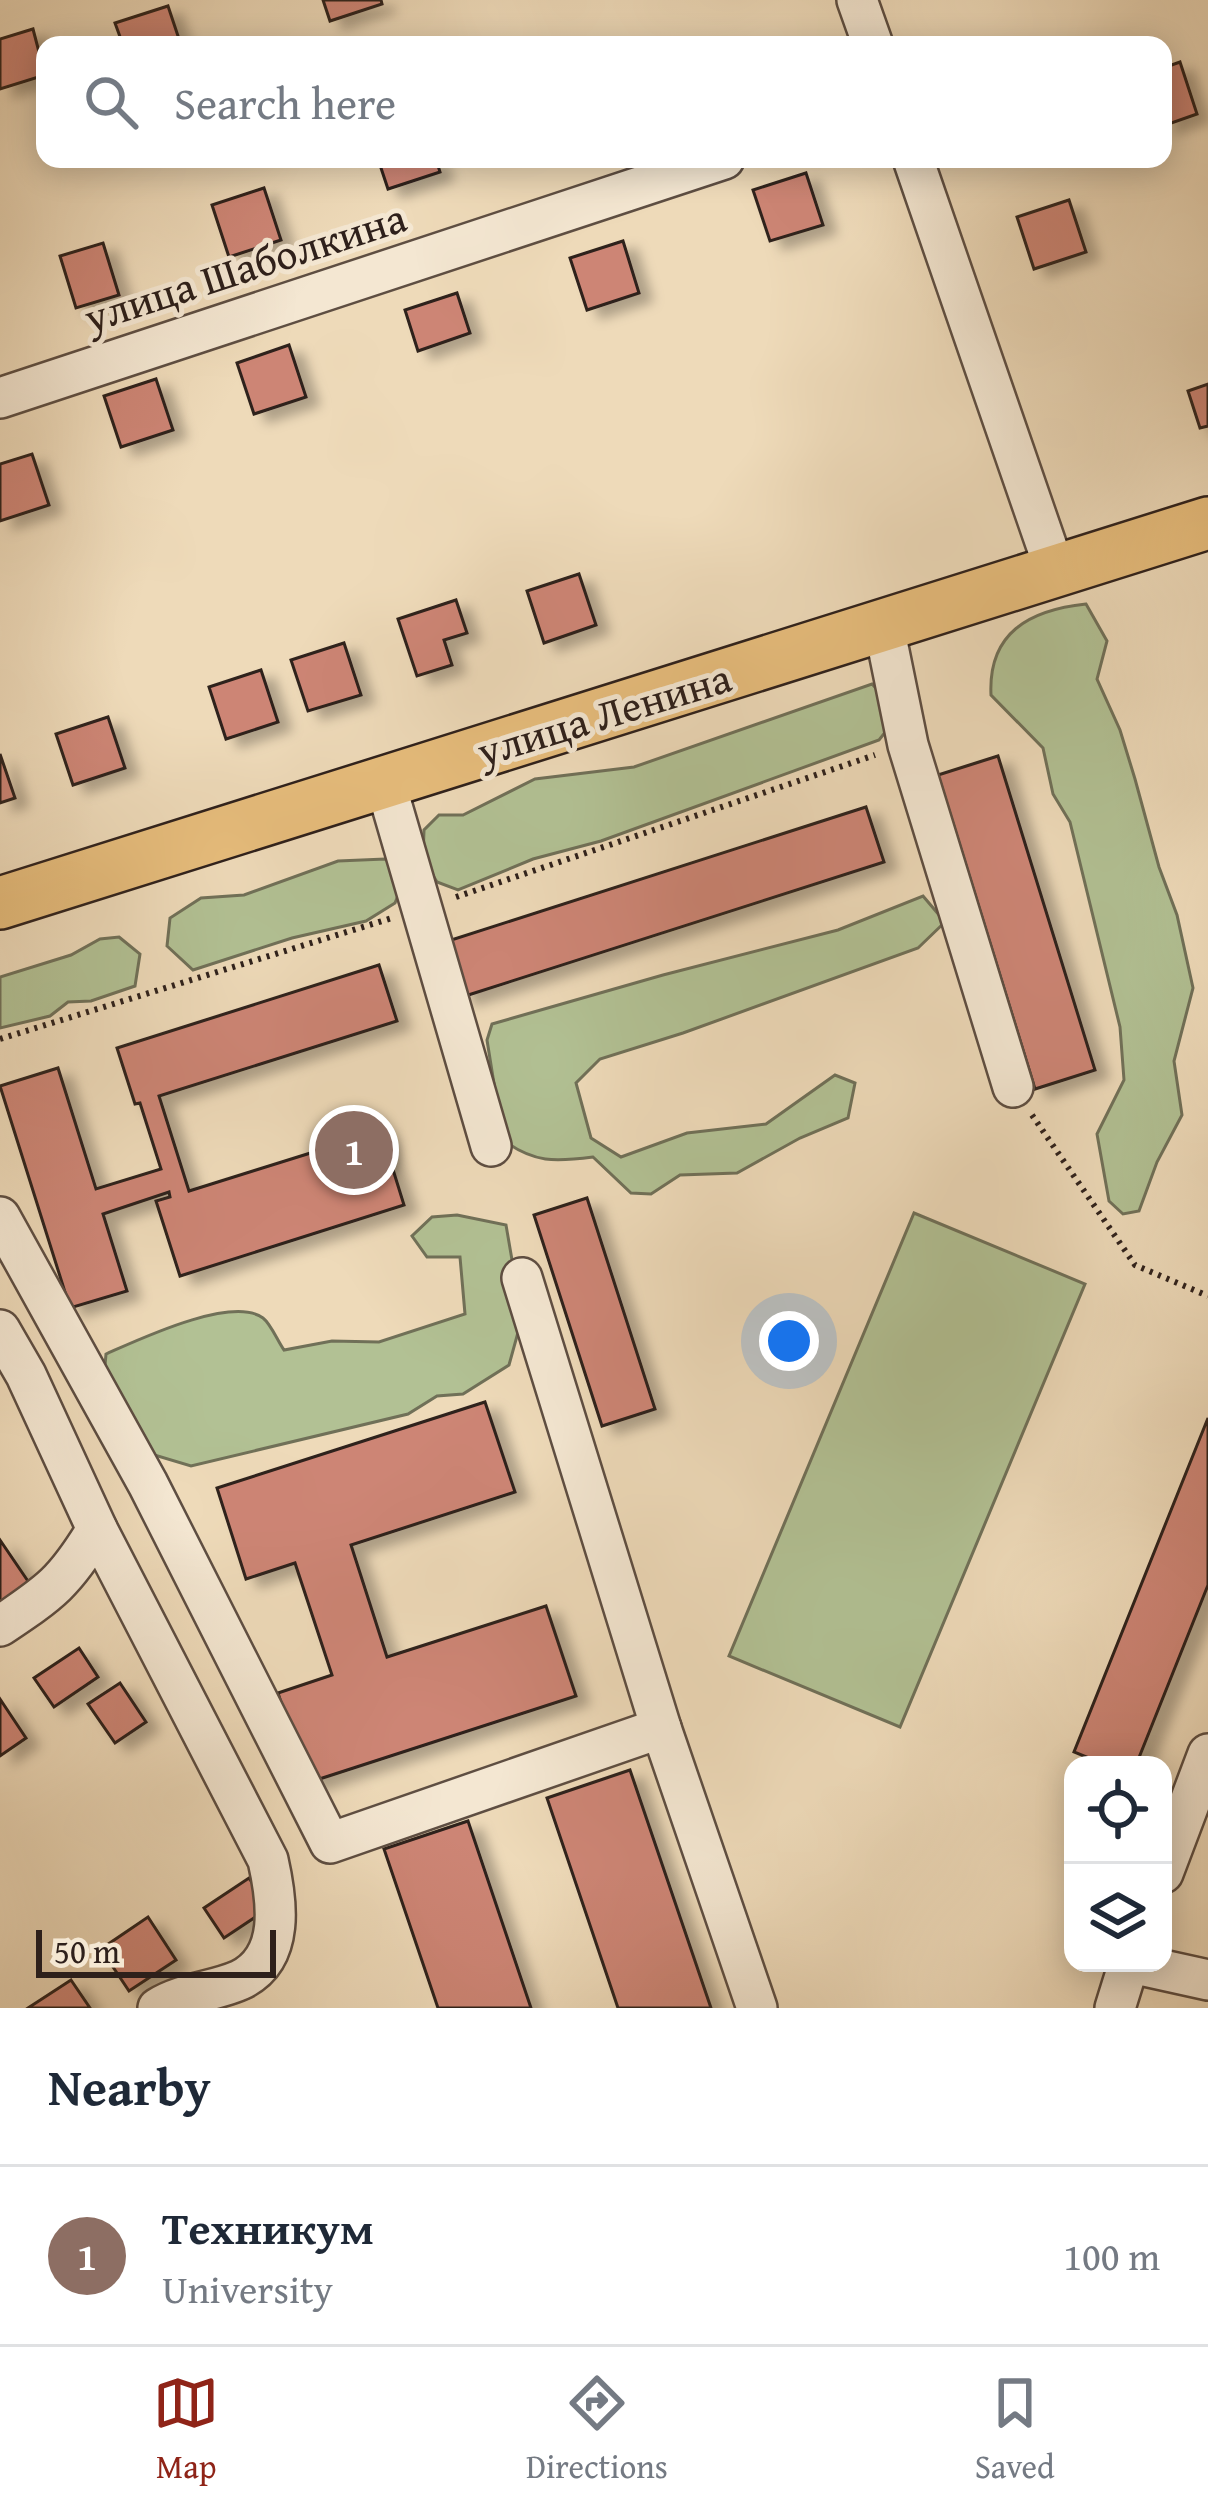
<!DOCTYPE html>
<meta charset="utf-8">
<style>
:root{--surface:#fff;--page:#f2f2f3;--text:#1f2937;--muted:#747a83;--line:#e0e1e3;--accent:#8f2418}
body{margin:0;font-family:"Gentium Book Plus",serif;background:var(--page);color:var(--text)}
.controls{position:absolute;right:36px;bottom:36px;display:grid;overflow:hidden;border-radius:24px;box-shadow:0 6px 30px #0003}
.controls button{width:108px;height:108px;display:grid;place-items:center;padding:0;border:0;border-bottom:3px solid var(--line);background:var(--surface);color:var(--text);font:60px sans-serif}
.scale{position:absolute;left:36px;bottom:30px;width:240px;box-sizing:border-box;padding-left:12px;border:6px solid #2e201b;border-top:0;font-size:33px;line-height:42px;white-space:nowrap;color:#2e201b;-webkit-text-stroke:9px #f4e7d2;paint-order:stroke}
.you{position:absolute;left:789px;top:1341px;width:42px;height:42px;margin:-30px;border:9px solid #fff;border-radius:50%;background:#1a73e8;box-shadow:0 0 0 18px #1a73e833}
.badge{display:grid;place-items:center;width:78px;height:78px;border-radius:50%;background:var(--accent);color:#fff;font-size:39px;font-weight:700}
.pin{position:absolute;translate:-50% -50%;border:6px solid #fff;box-shadow:0 3px 12px #0006}
.list{margin:0;padding:0;list-style:none}
h2{display:flex;justify-content:space-between;align-items:center;height:156px;margin:0;padding:0 48px;font-size:51px}
h2 small{font-size:39px;font-weight:400;color:var(--muted)}
.list li{display:grid;grid-template-columns:78px 1fr auto;gap:36px;align-items:center;box-sizing:border-box;height:180px;padding:0 48px;border-top:3px solid var(--line)}
.list b{display:block;font-size:45px;white-space:nowrap}
.list p{margin:0;font-size:39px;white-space:nowrap;color:var(--muted)}
.list em{font-size:39px;font-style:normal;color:var(--muted)}
.icon{flex:none;width:66px;height:66px;fill:none;stroke:currentColor;stroke-width:2;stroke-linecap:round;stroke-linejoin:round}
.map{position:relative;flex:none;width:1208px;height:2008px;overflow:hidden}
.search{position:absolute;background:var(--surface);box-shadow:0 6px 30px #0003;left:36px;right:36px;top:36px;height:132px;display:flex;align-items:center;gap:30px;box-sizing:border-box;padding:0 42px;border-radius:24px;color:var(--muted);font-size:45px}
.sheet{height:336px;background:var(--surface)}
nav{display:flex;justify-content:space-around;align-items:center;box-sizing:border-box;height:168px;border-top:3px solid var(--line);background:var(--surface);font-size:33px;color:var(--muted)}
nav a{display:grid;justify-items:center;gap:6px}
nav .on{color:var(--accent)}
.map>svg:first-child{display:block}
</style>
<div class="map">
<svg width="1208" height="2008" viewBox="0 0 1208 2008">
<defs>
<filter id="shadow"><feDropShadow dx="13" dy="8" stdDeviation="6" flood-color="#0004"/></filter>
</defs>
<rect width="100%" height="100%" fill="#eedab9"/>
<filter id="stains"><feTurbulence type="fractalNoise" baseFrequency=".00167" numOctaves="4"/><feColorMatrix values="0 0 0 0 .2 0 0 0 0 .09 0 0 0 0 .02 0 0 0 .5 -.17"/></filter>
<radialGradient id="worn" r=".72"><stop offset=".6" stop-color="#630" stop-opacity="0"/><stop offset="1" stop-color="#630" stop-opacity=".3"/></radialGradient>
<g fill="#b2c194" stroke="#707058" stroke-width="3">
<path d="M1086 604 1107 641 1097 679 1120 730 1135 779 1159 867 1177 915 1193 988 1174 1061 1182 1115 1157 1162 1139 1211 1123 1214 1109 1201 1097 1134 1124 1080 1120 1027 1070 822 1053 794 1043 748 991 695C988 633 1029 610 1086 604Z"/>
<polygon points="872,684 891,704 891,725 879,740 601,841 533,859 458,890 437,882 423,859 424,830 439,815 463,815 535,779 634,767"/>
<polygon points="385,859 400,869 401,888 395,903 366,921 292,938 193,970 167,946 170,918 201,898 244,895 338,861"/>
<path d="M923 896 945 922 918 948 683 1033 600 1059 576 1083 591 1138 621 1157 687 1133 766 1124 835 1075 855 1083 848 1118 800 1138 737 1173 680 1175 651 1194 631 1193 593 1157C555 1162 534 1163 503 1140L487 1040 492 1024 663 975 838 930Z"/>
<polygon points="119,937 140,954 135,986 91,1001 68,1002 50,1016 0,1028 0,977 71,955 100,939"/>
<polygon points="914,1213 1085,1284 900,1727 729,1656"/>
<path d="M457 1215 506 1225 522 1318 509 1365 463 1394 437 1396 408 1414 191 1466 151 1454 104 1376 106 1354C138 1340 232 1295 263 1318 271 1324 278 1342 284 1350L332 1341 379 1342 465 1314 460 1257H427L412 1236 432 1217Z"/>
</g>
<g fill="#cd8575" stroke="#2e201b" stroke-width="3" filter="url(#shadow)">
<polygon points="323,0 381,0 382,4 330,21"/>
<polygon points="168,6 181,45 123,45 115,23"/>
<polygon points="33,29 45,75 0,89 0,39"/>
<polygon points="1180,62 1197,114 1163,126 1163,68"/>
<polygon points="378,159 436,159 440,172 388,189"/>
<polygon points="806,173 823,225 770,241 753,190"/>
<polygon points="264,188 281,240 229,257 212,205"/>
<polygon points="1069,200 1086,252 1034,269 1017,217"/>
<polygon points="623,241 639,293 587,310 570,258"/>
<polygon points="103,243 119,295 76,308 60,256"/>
<polygon points="457,293 470,333 418,351 405,310"/>
<polygon points="289,345 306,397 254,414 237,363"/>
<polygon points="156,379 173,430 121,447 104,396"/>
<polygon points="1208,384 1208,426 1200,428 1188,391"/>
<polygon points="32,454 49,505 0,521 0,464"/>
<polygon points="579,574 596,625 544,643 527,591"/>
<polygon points="456,600 467,633 444,640 452,665 417,676 398,619"/>
<polygon points="344,643 361,695 308,711 291,660"/>
<polygon points="261,670 278,722 226,739 209,687"/>
<polygon points="108,717 125,768 73,785 56,734"/>
<polygon points="0,754 15,798 0,803"/>
<polygon points="998,756 1095,1070 1035,1089 938,775"/>
<polygon points="866,807 884,862 462,997 445,942"/>
<polygon points="379,965 397,1021 159,1096 189,1191 381,1131 404,1205 180,1276 156,1201 170,1197 169,1192 103,1214 127,1291 70,1308 0,1086 58,1068 96,1189 161,1169 140,1103 135,1104 117,1048"/>
<polygon points="587,1198 655,1409 602,1426 534,1215"/>
<polygon points="485,1402 515,1492 351,1545 387,1657 546,1606 576,1696 307,1783 278,1693 332,1675 295,1563 246,1579 217,1488"/>
<polygon points="1208,1418 1208,1585 1136,1765 1106,1765 1074,1752"/>
<polygon points="0,1540 34,1590 0,1612"/>
<polygon points="79,1648 98,1677 54,1707 34,1678"/>
<polygon points="120,1683 146,1722 115,1743 88,1704"/>
<polygon points="0,1699 26,1738 0,1756"/>
<polygon points="630,1770 711,2008 618,2008 547,1798"/>
<polygon points="468,1821 531,2008 438,2008 384,1849"/>
<polygon points="249,1878 269,1908 224,1938 204,1908"/>
<polygon points="148,1917 176,1960 129,1991 101,1949"/>
<polygon points="71,1980 90,2008 28,2008"/>
</g>
<g fill="none" stroke-linecap="round" stroke-linejoin="round">
<defs>
<g id="minor">
<polyline points="857,0 873,45"/>
<polyline points="913,159 1056,573"/>
<polyline points="0,398 724,159"/>
<polyline points="884,627 908,745 1013,1087"/>
<polyline points="385,782 491,1146"/>
<polyline points="0,1217 148,1484 330,1843 661,1728 522,1278"/>
<path d="M0 1330 26 1375 97 1529 268 1860C277 1900 286 1958 240 1980 213 1992 184 1992 158 2008"/>
<path d="M0 1626C51 1592 65 1582 97 1529"/>
<polyline points="661,1728 757,2008"/>
<polyline points="1163,1873 1208,1754"/>
<polyline points="1131,1963 1208,1980"/>
<polyline points="1115,2008 1129,1963"/>
</g>
<polyline id="major" points="0,903 1208,523"/>
</defs>
<use href="#minor" stroke="#5e4e42" stroke-width="44"/>
<use href="#major" stroke="#2e201b" stroke-width="56"/>
<g stroke="#2e201b" stroke-width="6" stroke-dasharray="3 6" stroke-linecap="butt">
<polyline points="456,897 875,755"/>
<polyline points="0,1039 392,918"/>
<polyline points="1032,1115 1135,1265 1208,1296"/>
</g>
<use href="#minor" stroke="#f4e7d2" stroke-width="39"/>
<use href="#major" stroke="#e7bd7c" stroke-width="51"/>
</g>
<g text-anchor="middle" stroke-width="10" stroke-linejoin="round" paint-order="stroke">
<g font-size="42" fill="#2e201b" stroke="#f4e7d2">
<text transform="translate(245 267) rotate(-18)" y="15">улица Шаболкина</text>
<text transform="translate(604 714) rotate(-17)" y="15">улица Ленина</text>
</g>
</g>
<rect width="100%" height="100%" filter="url(#stains)"/>
<rect width="100%" height="100%" fill="url(#worn)"/>
</svg>
<div class="controls">
<button><svg class="icon" aria-label="locate" viewBox="0 0 24 24"><circle cx="12" cy="12" r="6"/><path d="M12 2v4M12 18v4M2 12h4M18 12h4"/></svg></button>
<button><svg class="icon" aria-label="layers" viewBox="0 0 24 24"><path d="M12 4l9 5-9 5-9-5zM3 14l9 5 9-5"/></svg></button>
</div>
<div class="scale">50 m</div>
<div class="you"></div>
<div class="pin badge" style="left:354px;top:1150px;background:#8d6e63">1</div>
<div class="search"><svg class="icon" aria-label="search" viewBox="0 0 24 24"><circle cx="10" cy="10" r="6"/><path d="M15 15l6 6"/></svg>Search here</div>
</div>
<section class="sheet">
<h2>Nearby<small></small></h2>
<ul class="list">
<li><span class="badge" style="background:#8d6e63">1</span><div><b>Техникум</b><p>University</p></div><em>100 m</em></li>
</ul>
</section>
<nav>
<a class="on"><svg class="icon" aria-label="map" viewBox="0 0 24 24"><path d="M3 6l6-2 6 2 6-2v14l-6 2-6-2-6 2zM9 4v14M15 6v14"/></svg>Map</a>
<a><svg class="icon" aria-label="directions" viewBox="0 0 24 24"><path d="M12 3l9 9-9 9-9-9zM9 14v-3h6M13 9l2 2-2 2"/></svg>Directions</a>
<a><svg class="icon" aria-label="saved" viewBox="0 0 24 24"><path d="M7 4h10v16l-5-4-5 4z"/></svg>Saved</a>
</nav>
